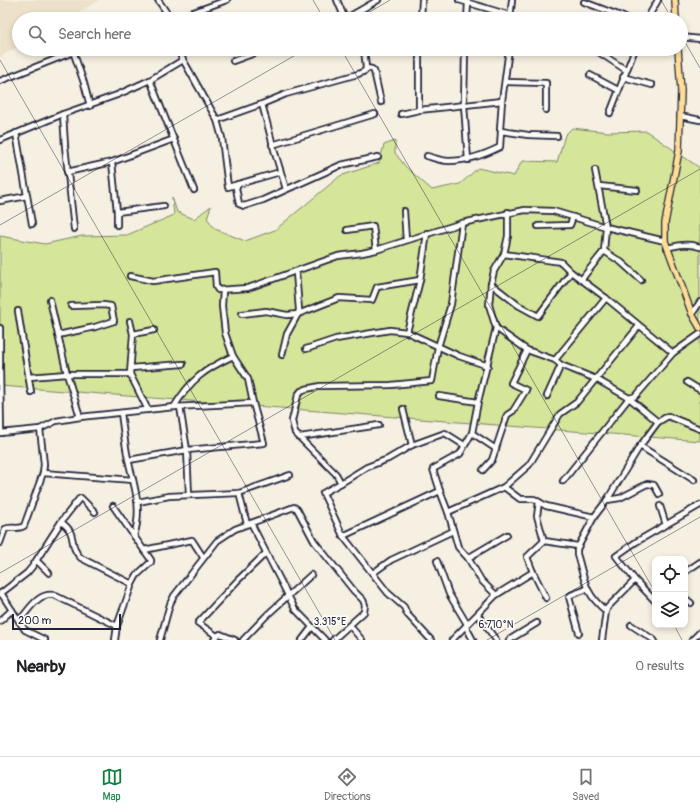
<!DOCTYPE html>
<meta charset="utf-8">
<style>
:root{--surface:#fff;--page:#f2f2f2;--text:#202124;--muted:#757577;--line:#e0e0e0;--accent:#0b8043}
body{margin:0;font-family:Pangolin,sans-serif;background:var(--page);color:var(--text)}
.controls{position:absolute;right:12px;bottom:12px;display:grid;overflow:hidden;border-radius:8px;box-shadow:0 2px 6px #0003}
.controls button{width:36px;height:36px;display:grid;place-items:center;padding:0;border:0;border-bottom:1px solid var(--line);background:var(--surface);color:var(--text);font:20px sans-serif}
.scale{position:absolute;left:12px;bottom:10px;width:109px;box-sizing:border-box;padding-left:4px;border:2px solid #22223b;border-top:0;font-size:11px;line-height:14px;white-space:nowrap;color:#22223b;-webkit-text-stroke:3px #fdfcf7;paint-order:stroke}
.list{margin:0;padding:0;list-style:none}
h2{display:flex;justify-content:space-between;align-items:center;height:52px;margin:0;padding:0 16px;font-size:17px}
h2 small{font-size:13px;font-weight:400;color:var(--muted)}
.icon{flex:none;width:22px;height:22px;fill:none;stroke:currentColor;stroke-width:2;stroke-linecap:round;stroke-linejoin:round}
.map{position:relative;flex:none;width:700px;height:640px;overflow:hidden}
.search{position:absolute;background:var(--surface);box-shadow:0 2px 6px #0003;left:12px;right:12px;top:12px;height:44px;display:flex;align-items:center;gap:10px;box-sizing:border-box;padding:0 14px;border-radius:22px;color:var(--muted);font-size:15px}
.sheet{height:116px;background:var(--surface)}
nav{display:flex;justify-content:space-around;align-items:center;box-sizing:border-box;height:56px;border-top:1px solid var(--line);background:var(--surface);font-size:11px;color:var(--muted)}
nav a{display:grid;justify-items:center;gap:2px}
nav .on{color:var(--accent)}
.map>svg:first-child{display:block}
</style>
<div class="map">
<svg width="700" height="640" viewBox="0 0 700 640">
<rect width="100%" height="100%" fill="#f6f0e2"/>
<filter id="ink" filterUnits="userSpaceOnUse"><feTurbulence type="fractalNoise" baseFrequency=".025" numOctaves="2"/><feDisplacementMap in="SourceGraphic" scale="8" xChannelSelector="R" yChannelSelector="G"/><feConvolveMatrix kernelMatrix="1 2 1 2 8 2 1 2 1" color-interpolation-filters="sRGB"/></filter>
<g filter="url(#ink)">
<polygon fill="#ede1c9" points="0,0 100,0 67,19 19,19 19,46 0,57"/>
<polygon fill="#d5e599" stroke="#7c846a" points="572,128 608,132 646,131 700,168 700,441 0,386 0,236 45,244 82,236 127,235 174,215 172,197 177,212 194,219 211,206 207,218 215,229 245,241 275,230 340,176 379,163 384,145 395,141 395,153 406,167 432,190 460,184 478,168 514,176 522,161 557,162 565,135"/>
<g fill="none" stroke-linecap="round" stroke-linejoin="round">
<defs>
<g id="minor">
<polyline points="158,0 171,19"/>
<polyline points="337,0 345,19"/>
<polyline points="459,0 509,15"/>
<polyline points="584,2 629,19"/>
<polyline points="174,19 227,0"/>
<polyline points="345,19 378,0"/>
<polyline points="421,19 422,0"/>
<polyline points="467,19 468,3"/>
<polyline points="510,19 512,0"/>
<polyline points="647,19 658,0"/>
<polyline points="681,37 700,39"/>
<polyline points="177,49 217,120 222,138 228,187 280,172"/>
<polyline points="465,49 464,105 468,160"/>
<polyline points="594,49 626,70"/>
<polyline points="73,51 84,83 90,106"/>
<polyline points="233,61 266,49"/>
<polyline points="366,68 372,69 374,71 381,102"/>
<polyline points="590,75 618,90"/>
<polyline points="623,77 652,85"/>
<polyline points="150,80 194,190"/>
<polyline points="0,81 81,49"/>
<polyline points="505,82 546,83 546,110"/>
<polyline points="262,104 275,153 286,189"/>
<polyline points="419,110 419,49"/>
<polyline points="610,113 635,49"/>
<polyline points="63,114 65,146 74,229"/>
<polyline points="401,114 419,110 502,101"/>
<polyline points="680,116 700,120"/>
<polyline points="217,120 262,104 286,94 358,74 365,71 366,68 364,49"/>
<polyline points="500,129 502,101 509,49"/>
<polyline points="16,133 32,224"/>
<polyline points="0,140 63,114 117,95 150,80 183,60"/>
<polyline points="272,145 375,114"/>
<path d="M427 156C434 158 442 161 449 161 467 161 484 155 500 147L501 131 528 135 557 136"/>
<polyline points="112,162 117,212 117,225"/>
<polyline points="67,172 112,162 174,139"/>
<polyline points="238,184 236,188 239,204 244,206 263,200 341,165 378,157"/>
<polyline points="599,186 637,190"/>
<polyline points="0,201 27,196"/>
<polyline points="404,211 406,240"/>
<polyline points="117,212 164,206"/>
<polyline points="462,223 451,304 438,347 432,381 391,385 320,386 306,389 301,391 298,395 292,421 295,433 336,474 341,483 367,467 388,459 412,445 445,433 464,445"/>
<polyline points="538,226 570,225 573,217"/>
<polyline points="347,230 373,226 376,250"/>
<path d="M667 248C679 245 688 243 700 247"/>
<polyline points="604,251 621,262 641,280"/>
<polyline points="504,254 561,262 571,272"/>
<polyline points="130,276 153,281 215,272 216,287 218,290 248,288 338,256 362,253 376,250 462,223 525,210 553,211 606,227 665,241"/>
<polyline points="581,280 604,251 606,227 595,170"/>
<polyline points="491,284 518,305 538,316 571,272 606,298 673,353"/>
<polyline points="50,300 67,374 80,417"/>
<polyline points="18,311 31,392"/>
<polyline points="242,314 266,311 287,315 298,314 339,298 372,300 377,287 420,280"/>
<polyline points="692,314 700,302"/>
<polyline points="130,321 133,334 130,374 148,410"/>
<polyline points="0,328 0,366"/>
<path d="M496 328 527 350 555 360 561 365 596 379 629 398 658 422 640 446 607 500 594 517 577 549V554C585 580 584 593 606 611"/>
<polyline points="407,332 420,280 427,233"/>
<polyline points="133,334 154,330"/>
<polyline points="58,335 95,327 114,321 111,306 103,305 71,306"/>
<polyline points="306,349 336,339 390,330 407,332 459,356 488,366"/>
<polyline points="282,355 287,334 298,314 299,310 296,272"/>
<polyline points="555,360 606,298"/>
<polyline points="0,368 1,433"/>
<polyline points="131,368 183,364"/>
<polyline points="29,377 67,374 130,374"/>
<polyline points="687,382 700,390"/>
<polyline points="439,396 478,402"/>
<polyline points="547,396 561,365"/>
<path d="M174 407C190 380 205 369 233 356"/>
<polyline points="180,407 187,450 189,495"/>
<polyline points="403,409 412,445"/>
<polyline points="658,422 668,416 700,429"/>
<polyline points="0,433 40,429 56,421 80,417 174,407 253,403"/>
<polyline points="472,433 496,449"/>
<polyline points="300,437 379,425"/>
<polyline points="640,446 694,480"/>
<polyline points="129,460 187,450 264,443 253,403 248,379 233,356 225,333 222,306 223,290"/>
<polyline points="483,470 492,460 507,415 513,411 526,390 511,383 527,350"/>
<polyline points="43,473 133,480"/>
<polyline points="563,481 629,398 636,396 673,353 700,334"/>
<polyline points="341,483 323,493 343,536 388,593 404,607 407,614 431,640"/>
<polyline points="504,487 520,499 534,499 546,506 594,517"/>
<polyline points="239,493 247,524"/>
<polyline points="607,500 620,498 647,484 654,485 659,494"/>
<polyline points="138,502 169,496 239,493 290,475"/>
<polyline points="539,502 537,516 544,541"/>
<polyline points="113,506 134,536"/>
<polyline points="660,506 666,525"/>
<polyline points="448,512 504,487 529,465 560,414 577,402 639,326"/>
<path d="M61 522C79 534 67 545 81 558L132 584"/>
<polyline points="251,523 295,609 325,640"/>
<polyline points="343,536 440,491"/>
<path d="M0 543 5 529C11 526 18 530 24 526L43 473 44 464 40 429"/>
<polyline points="144,550 192,540 203,557"/>
<polyline points="468,558 507,535"/>
<polyline points="37,561 49,573"/>
<polyline points="437,561 449,594 467,624 466,627 473,640"/>
<polyline points="533,572 546,598"/>
<polyline points="685,572 700,562"/>
<polyline points="373,573 391,560 453,531"/>
<polyline points="1,593 19,621"/>
<polyline points="0,594 27,573 32,567 61,522 79,499 81,498 95,512"/>
<polyline points="496,595 481,580 468,558 458,547 448,512 440,491 433,469 460,454 472,433 478,402 496,328 489,305 491,284 494,271 504,254 508,236 508,212"/>
<polyline points="685,598 691,603"/>
<polyline points="655,601 635,580 616,556 636,542 700,505"/>
<polyline points="478,615 496,640"/>
<polyline points="0,621 12,610"/>
<polyline points="631,625 654,640"/>
<polyline points="350,626 362,640"/>
<polyline points="579,633 569,597 571,595 587,589"/>
<polyline points="217,636 198,623 238,580 266,553"/>
<path d="M45 640 25 630 19 621C29 610 37 593 54 595L117 626"/>
<path d="M115 640 117 626 132 584 137 575 151 562V560L134 536C143 508 134 486 128 459 125 444 123 428 121 413"/>
<polyline points="160,640 170,604 174,596 217,541 235,529 294,507 297,509 314,541 354,591 363,600 365,605 364,612 333,640"/>
<polyline points="214,640 217,636 220,634 235,640"/>
<polyline points="243,640 267,615 311,575"/>
<polyline points="302,640 312,627"/>
<polyline points="452,640 496,595 533,572 527,557 544,541 578,546"/>
<polyline points="509,640 537,623"/>
<polyline points="602,640 606,611 608,607 635,580"/>
<polyline points="692,640 700,632"/>
</g>
<g id="major">
<polyline points="675,0 676,19"/>
<polyline points="678,49 681,91 679,151 665,223 665,241 692,314 700,328"/>
</g>
</defs>
<use href="#minor" stroke="#22223b" stroke-width="8"/>
<use href="#major" stroke="#22223b" stroke-width="8"/>
<use href="#minor" stroke="#fdfcf7" stroke-width="4.5"/>
<use href="#major" stroke="#fedd96" stroke-width="5.5"/>
</g>
</g>
<path fill="none" stroke="#22223b" stroke-width="1" stroke-opacity="0.45" d="M313 0 324 19M661 0 672 19M358 19 390 0M681 35 700 68M341 49 655 592M0 60 335 640M0 225 306 49M0 573 700 169M674 625 682 640M487 640 700 517"/>
<g font-size="10" text-anchor="middle" fill="#22223b" stroke="#fdfcf7" stroke-width="3.5" stroke-linejoin="round" paint-order="stroke">
<text x="330" y="625">3.315°E</text>
<text x="496" y="628">6.710°N</text>
</g>
</svg>
<div class="controls">
<button><svg class="icon" aria-label="locate" viewBox="0 0 24 24"><circle cx="12" cy="12" r="6"/><path d="M12 2v4M12 18v4M2 12h4M18 12h4"/></svg></button>
<button><svg class="icon" aria-label="layers" viewBox="0 0 24 24"><path d="M12 4l9 5-9 5-9-5zM3 14l9 5 9-5"/></svg></button>
</div>
<div class="scale">200 m</div>
<div class="search"><svg class="icon" aria-label="search" viewBox="0 0 24 24"><circle cx="10" cy="10" r="6"/><path d="M15 15l6 6"/></svg>Search here</div>
</div>
<section class="sheet">
<h2>Nearby<small>0 results</small></h2>
<ul class="list">
</ul>
</section>
<nav>
<a class="on"><svg class="icon" aria-label="map" viewBox="0 0 24 24"><path d="M3 6l6-2 6 2 6-2v14l-6 2-6-2-6 2zM9 4v14M15 6v14"/></svg>Map</a>
<a><svg class="icon" aria-label="directions" viewBox="0 0 24 24"><path d="M12 3l9 9-9 9-9-9zM9 14v-3h6M13 9l2 2-2 2"/></svg>Directions</a>
<a><svg class="icon" aria-label="saved" viewBox="0 0 24 24"><path d="M7 4h10v16l-5-4-5 4z"/></svg>Saved</a>
</nav>
